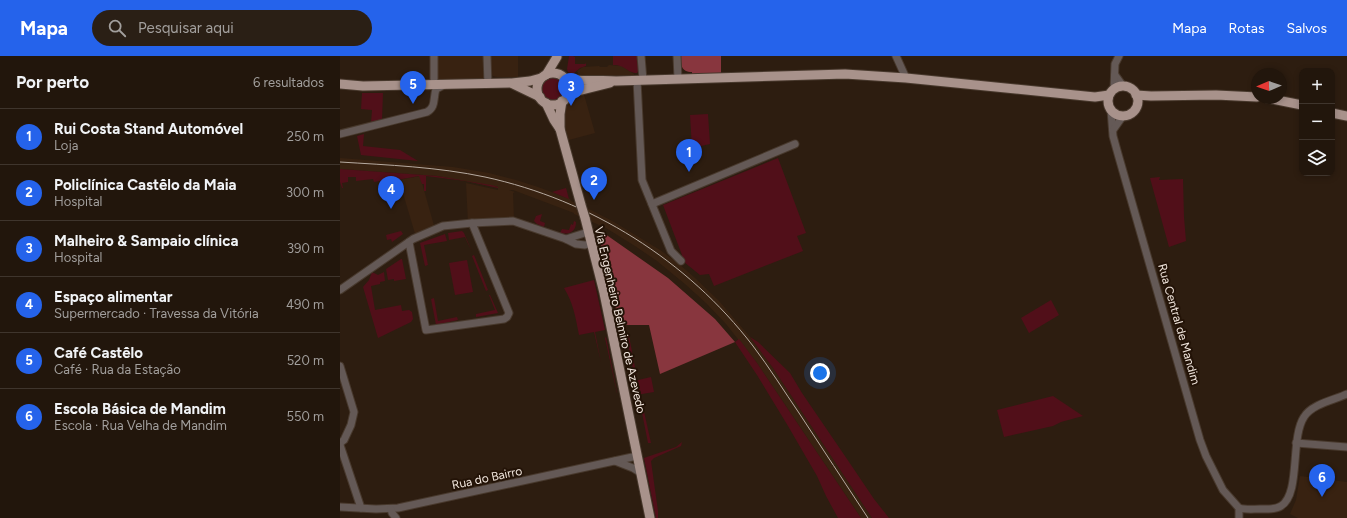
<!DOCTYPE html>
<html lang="pt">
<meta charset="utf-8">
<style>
:root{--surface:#22160c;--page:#2a1f15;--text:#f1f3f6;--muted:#a29f9d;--line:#3f352d;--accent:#2563eb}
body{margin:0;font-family:Figtree,sans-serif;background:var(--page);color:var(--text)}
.controls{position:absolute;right:12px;top:12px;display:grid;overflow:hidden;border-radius:8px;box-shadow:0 2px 6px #0003}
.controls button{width:36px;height:36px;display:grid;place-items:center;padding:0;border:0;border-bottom:1px solid var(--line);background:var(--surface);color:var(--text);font:20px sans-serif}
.compass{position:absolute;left:911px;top:12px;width:36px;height:36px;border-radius:50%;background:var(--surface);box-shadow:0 2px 6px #0003;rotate:268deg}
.you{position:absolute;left:480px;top:317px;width:14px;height:14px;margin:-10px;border:3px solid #fff;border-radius:50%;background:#1a73e8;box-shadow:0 0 0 6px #1a73e833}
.badge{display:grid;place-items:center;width:26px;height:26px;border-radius:50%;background:var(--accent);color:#fff;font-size:13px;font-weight:700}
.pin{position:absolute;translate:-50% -33px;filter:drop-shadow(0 1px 2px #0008)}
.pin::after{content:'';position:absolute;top:21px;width:14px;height:12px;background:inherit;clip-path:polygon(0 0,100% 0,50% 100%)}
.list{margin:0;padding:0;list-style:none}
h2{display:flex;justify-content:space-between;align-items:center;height:52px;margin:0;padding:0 16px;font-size:17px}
h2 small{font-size:13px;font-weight:400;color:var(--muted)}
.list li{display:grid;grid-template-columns:26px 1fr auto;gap:12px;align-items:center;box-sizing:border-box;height:56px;padding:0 16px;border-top:1px solid var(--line)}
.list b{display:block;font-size:15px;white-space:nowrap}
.list p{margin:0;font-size:13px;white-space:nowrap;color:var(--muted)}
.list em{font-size:13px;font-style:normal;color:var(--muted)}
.icon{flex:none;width:22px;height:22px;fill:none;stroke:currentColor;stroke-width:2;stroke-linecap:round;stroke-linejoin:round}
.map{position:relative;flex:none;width:1007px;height:462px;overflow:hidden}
header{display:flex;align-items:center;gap:24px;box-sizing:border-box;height:56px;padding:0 20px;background:var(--accent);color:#fff}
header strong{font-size:19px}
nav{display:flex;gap:22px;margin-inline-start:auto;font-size:14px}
.search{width:280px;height:36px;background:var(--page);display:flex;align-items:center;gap:10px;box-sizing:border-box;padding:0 14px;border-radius:22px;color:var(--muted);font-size:15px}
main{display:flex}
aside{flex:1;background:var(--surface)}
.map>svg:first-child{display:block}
</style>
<header>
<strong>Mapa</strong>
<div class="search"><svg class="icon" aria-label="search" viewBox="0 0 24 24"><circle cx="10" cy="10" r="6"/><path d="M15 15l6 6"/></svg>Pesquisar aqui</div>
<nav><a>Mapa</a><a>Rotas</a><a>Salvos</a></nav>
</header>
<main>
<aside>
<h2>Por perto<small>6 resultados</small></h2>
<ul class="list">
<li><span class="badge">1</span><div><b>Rui Costa Stand Automóvel</b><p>Loja</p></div><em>250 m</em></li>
<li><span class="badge">2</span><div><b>Policlínica Castêlo da Maia</b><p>Hospital</p></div><em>300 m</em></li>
<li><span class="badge">3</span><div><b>Malheiro &amp; Sampaio clínica</b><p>Hospital</p></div><em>390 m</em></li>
<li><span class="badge">4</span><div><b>Espaço alimentar</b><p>Supermercado · Travessa da Vitória</p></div><em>490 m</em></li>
<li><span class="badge">5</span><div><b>Café Castêlo</b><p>Café · Rua da Estação</p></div><em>520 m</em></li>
<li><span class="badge">6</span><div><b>Escola Básica de Mandim</b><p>Escola · Rua Velha de Mandim</p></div><em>550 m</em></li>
</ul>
</aside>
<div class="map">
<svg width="1007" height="462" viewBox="0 0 1007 462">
<rect width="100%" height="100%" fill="#2d1d10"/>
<g fill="#382211">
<polygon points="95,0 146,0 147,27 95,28"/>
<polygon points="149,0 178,0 178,21 157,21 153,20 151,17"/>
<polygon points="269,9 282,10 294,18 294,19 235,21 238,17 237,15 243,11 259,10 260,11 267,11"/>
<polygon points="243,35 255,77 225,85 223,46"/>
<polygon points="0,102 113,111 149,117 176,124 198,131 230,143 231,145 251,154 274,166 320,194 339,208 355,222 379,245 410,281 433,312 532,462 521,462 417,307 386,268 366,247 345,228 317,205 295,190 266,172 234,158 234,157 173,134 169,134 175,136 173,137 174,165 128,167 126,127 158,134 158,131 97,120 0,113"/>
<polygon points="80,120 95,173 76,181 59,124"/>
<polygon points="960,420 1007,426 1007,462 958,462 950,458 956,444"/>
</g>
<g fill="#510f19">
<polygon points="229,0 233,0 235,1 235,8 245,8 246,7 246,10 240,12 233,18 228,16 227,13"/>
<path d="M273 0H299V14L297 17C287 17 286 9 273 9Z"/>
<circle cx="213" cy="32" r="12"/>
<polygon points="22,37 43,37 42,64 31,67 32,54 21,53"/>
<polygon points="368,58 370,88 352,92 350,59"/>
<polygon points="24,78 23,90 60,94 78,105 21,99 17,80"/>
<polygon points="438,102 466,177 457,180 463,195 374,230 369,218 360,219 344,206 341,205 342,199 323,149"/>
<polygon points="0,113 97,120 151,129 158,131 158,132 126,125 86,120 86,135 84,135 84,128 82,128 79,120 46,126 46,124 34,126 33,123 16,125 16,121 8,121 8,126 2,127 3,132 2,132 0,126"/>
<polygon points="820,121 819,124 843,123 844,161 846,185 829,191 810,122"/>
<polygon points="226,132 229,143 212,136"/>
<polygon points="202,158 200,165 205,167 204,171 197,168 194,165 196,160"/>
<path d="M234 165 236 166C236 176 229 179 220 177L222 173 229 174 231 168 233 169Z"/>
<polygon points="61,175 63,178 52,186 51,183 47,184 46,179"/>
<polygon points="122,175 124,177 132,196 125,181 109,184 108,177"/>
<polygon points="105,178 107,185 84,189 88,209 85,210 80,187"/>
<polygon points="134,199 148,234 146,235 132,200"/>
<polygon points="61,203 62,203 66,223 54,225 54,223 48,224 46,213"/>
<polygon points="127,204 133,236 115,239 109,207"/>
<polygon points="32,216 38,219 44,216 45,225 40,226 40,228 31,230 35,254 61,249 62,255 69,254 72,256 73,263 71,266 38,282 23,231 29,224"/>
<path d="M254 224 265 274 255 276 261 306 254 276 239 279C236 263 233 246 224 232Z"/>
<polygon points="149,239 150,239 158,257 136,261 136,258 155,254"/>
<polygon points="94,242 98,265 117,261 118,264 96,269 91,243"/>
<polygon points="711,244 719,259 689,277 681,262"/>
<polygon points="286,280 289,280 297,322 295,322"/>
<polygon points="266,281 277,336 277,337 265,282"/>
<polygon points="410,281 418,286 450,317 462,337 507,403 534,443 549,462 532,462 433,312"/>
<polygon points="399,283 417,307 521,462 498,462 486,440 477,420 448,370 417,319 395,286"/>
<polygon points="311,321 314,336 296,339 294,325"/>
<polygon points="713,340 743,360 721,366 713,370 664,381 657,354"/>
<polygon points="299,342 301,342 311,387 308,387"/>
<polygon points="342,386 341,390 314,402 311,405 318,455 318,462 316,462 304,402 336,391"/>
</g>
<g fill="#88363e">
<path d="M341 0H381V17L352 18V16C341 16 341 9 341 0Z"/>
<polygon points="258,173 328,222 375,263 395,286 320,318 309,269 279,269 270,223 257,174"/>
</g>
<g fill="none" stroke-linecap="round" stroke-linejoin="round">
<defs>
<g id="minor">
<polyline points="94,0 94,29"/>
<polyline points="147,0 148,28"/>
<polyline points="301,0 303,24"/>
<polyline points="337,0 338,23"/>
<polyline points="556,0 566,22"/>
<polyline points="775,19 783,30"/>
<polyline points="297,24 302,124 331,195 341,205"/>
<polyline points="774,33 775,8 779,0"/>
<polyline points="771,54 773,80 778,98 860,384 866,400 883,434 899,452 899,462"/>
<polyline points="773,74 783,60"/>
<path d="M0 78 87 56C96 51 93 43 96 33L104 29"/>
<polyline points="312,148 455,88"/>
<polyline points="226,183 248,176"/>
<polyline points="69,186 86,274 164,263 167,261 169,257 132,167"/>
<polyline points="0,234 73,183 103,170 132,167 173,165 226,183 236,188 245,189 252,187"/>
<polyline points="0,310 14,356 11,369 4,384 0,387"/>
<polyline points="956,387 1007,391"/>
<polyline points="0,389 21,452"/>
<polyline points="275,405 293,412 301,417"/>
<polyline points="0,451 36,453 58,452 297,400"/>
<path d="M899 452C906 454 913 453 920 453 927 453 935 454 941 450 961 438 950 382 964 361 972 348 994 344 1007 338"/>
<polyline points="51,453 52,457 56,462"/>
</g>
<g id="major">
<circle cx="213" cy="33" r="16"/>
<polyline points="206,19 217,1"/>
<path d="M224 22C241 27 259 23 276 25L505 18 566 22 755 41 769 39"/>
<polyline points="0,28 23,30 172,27 190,25 201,22"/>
<polyline points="173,28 200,41"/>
<circle cx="783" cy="45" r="15"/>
<polyline points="796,39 811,40 876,39 917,41"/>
<polyline points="227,40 238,35 270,27"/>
<polyline points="927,42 962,49"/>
<polyline points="222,45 220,58 220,73 241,149"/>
<polyline points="206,47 214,64 220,73"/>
<polyline points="992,57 1007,60"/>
<polyline points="245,162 264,237 310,462"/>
</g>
</defs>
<use href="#minor" stroke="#48392d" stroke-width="9"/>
<use href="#major" stroke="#48392d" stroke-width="11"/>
<use href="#minor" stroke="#645956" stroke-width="7"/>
<use href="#major" stroke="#a8928b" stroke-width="9"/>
<path stroke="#b7aba1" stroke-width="1" d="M0 106C48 109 98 111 145 121 251 144 347 204 413 290 429 311 444 335 459 357 482 392 505 427 528 462"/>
<defs>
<polyline id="major-bridge" points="241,149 245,162"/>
</defs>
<use href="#major-bridge" stroke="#48392d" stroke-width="11" stroke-linecap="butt"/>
<use href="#major-bridge" stroke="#a8928b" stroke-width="9"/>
</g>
<g text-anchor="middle" stroke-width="4" stroke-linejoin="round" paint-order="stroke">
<g font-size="12" fill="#f1e6dd" stroke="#231307">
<text transform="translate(280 264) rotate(77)" y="4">Via Engenheiro Belmiro de Azevedo</text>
<text transform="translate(839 268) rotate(74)" y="4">Rua Central de Mandim</text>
<text transform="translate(147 422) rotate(-12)" y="4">Rua do Bairro</text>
</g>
</g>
</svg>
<div class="controls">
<button>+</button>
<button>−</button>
<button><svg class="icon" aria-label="layers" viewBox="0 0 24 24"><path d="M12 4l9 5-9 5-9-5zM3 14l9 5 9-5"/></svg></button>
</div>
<svg class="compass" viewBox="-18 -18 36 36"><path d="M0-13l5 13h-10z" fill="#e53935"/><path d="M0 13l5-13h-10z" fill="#a29f9d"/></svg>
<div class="you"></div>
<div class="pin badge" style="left:349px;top:116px">1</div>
<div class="pin badge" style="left:254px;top:144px">2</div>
<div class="pin badge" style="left:231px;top:50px">3</div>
<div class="pin badge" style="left:51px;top:153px">4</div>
<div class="pin badge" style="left:73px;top:48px">5</div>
<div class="pin badge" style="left:982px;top:441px">6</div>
</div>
</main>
